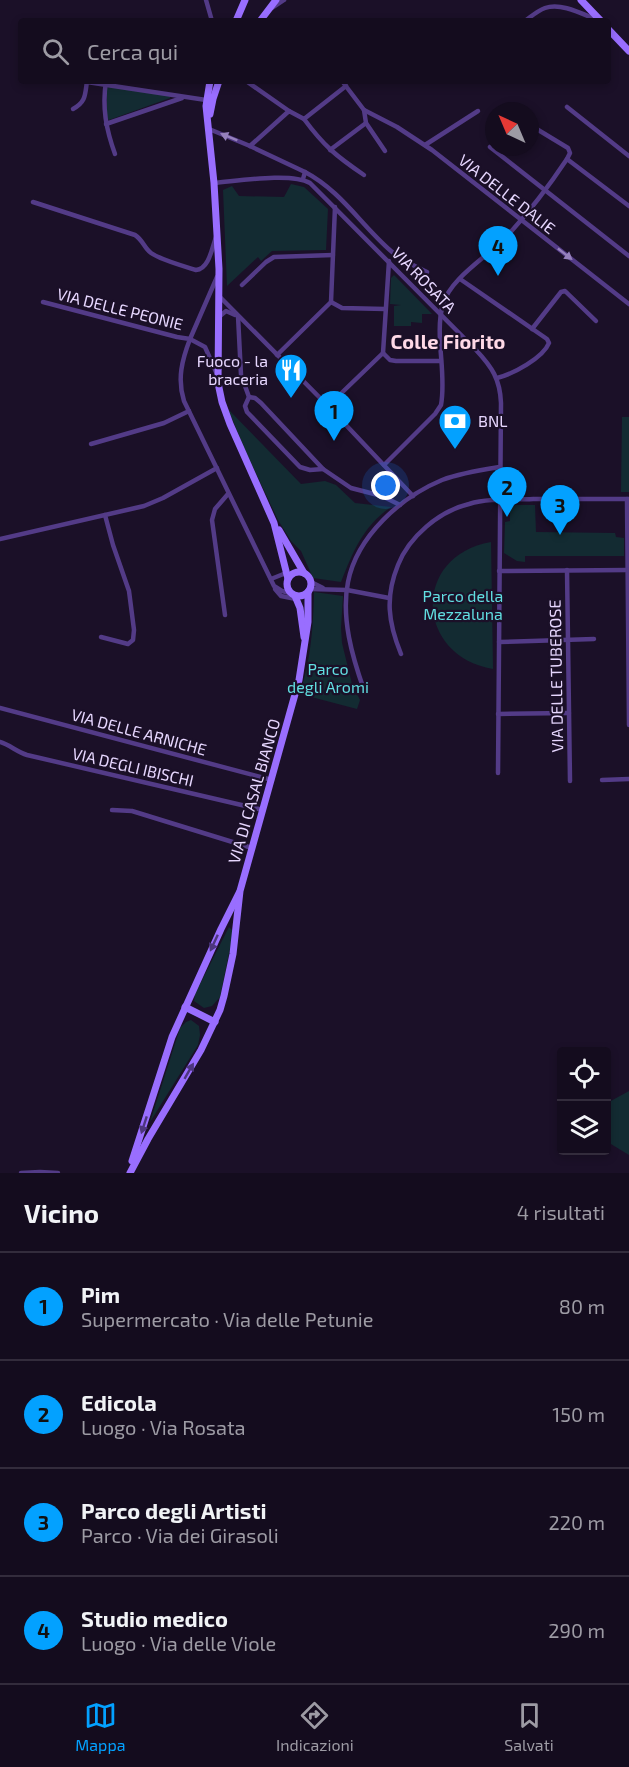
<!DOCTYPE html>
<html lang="it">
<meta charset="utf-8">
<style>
:root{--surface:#140c1e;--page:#1d1527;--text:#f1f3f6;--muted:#9d9ba4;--line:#332c3c;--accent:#03a1ff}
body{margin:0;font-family:"Exo 2",sans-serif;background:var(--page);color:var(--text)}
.controls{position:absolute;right:18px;bottom:18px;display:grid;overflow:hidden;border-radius:6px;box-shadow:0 3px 9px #0003}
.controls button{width:54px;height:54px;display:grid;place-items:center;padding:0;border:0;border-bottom:2px solid var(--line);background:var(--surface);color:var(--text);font:30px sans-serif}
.compass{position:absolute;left:485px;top:102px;width:54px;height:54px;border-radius:50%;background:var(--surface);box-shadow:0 3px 9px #0003;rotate:316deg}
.you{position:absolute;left:386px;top:486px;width:21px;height:21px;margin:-15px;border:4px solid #fff;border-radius:50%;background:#1a73e8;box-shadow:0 0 0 9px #1a73e833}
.badge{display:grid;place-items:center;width:39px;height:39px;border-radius:50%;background:var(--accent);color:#111;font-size:20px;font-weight:700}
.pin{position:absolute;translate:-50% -50px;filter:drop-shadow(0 2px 3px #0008)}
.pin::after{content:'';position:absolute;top:32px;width:21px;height:18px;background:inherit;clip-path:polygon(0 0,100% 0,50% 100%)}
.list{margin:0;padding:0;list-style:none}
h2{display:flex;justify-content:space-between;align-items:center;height:78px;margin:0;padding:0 24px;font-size:26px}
h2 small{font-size:20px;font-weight:400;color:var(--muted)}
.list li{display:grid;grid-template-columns:39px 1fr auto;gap:18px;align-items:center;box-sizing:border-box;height:108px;padding:0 24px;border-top:2px solid var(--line)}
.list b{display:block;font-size:22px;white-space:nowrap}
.list p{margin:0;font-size:20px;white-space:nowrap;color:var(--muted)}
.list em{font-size:20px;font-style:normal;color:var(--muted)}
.icon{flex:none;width:33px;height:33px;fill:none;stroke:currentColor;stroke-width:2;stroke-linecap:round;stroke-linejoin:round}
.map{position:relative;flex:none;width:629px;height:1173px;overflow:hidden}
.search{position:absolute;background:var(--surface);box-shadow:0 3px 9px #0003;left:18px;right:18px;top:18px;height:66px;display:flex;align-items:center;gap:15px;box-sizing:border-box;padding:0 21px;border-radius:6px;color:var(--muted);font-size:22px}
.sheet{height:510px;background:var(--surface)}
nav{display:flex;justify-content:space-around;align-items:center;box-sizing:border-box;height:84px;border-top:2px solid var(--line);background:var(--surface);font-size:16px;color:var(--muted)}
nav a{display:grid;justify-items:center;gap:3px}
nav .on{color:var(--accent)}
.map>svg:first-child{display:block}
</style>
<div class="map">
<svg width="629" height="1173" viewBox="0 0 629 1173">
<rect width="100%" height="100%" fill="#1b1028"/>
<g fill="#132b32">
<polygon points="109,87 170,96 170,98 109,120 107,118 107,88"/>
<polygon points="291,184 304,187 328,209 326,250 272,251 261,261 258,257 227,286 223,190 232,186 239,196 284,197"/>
<polygon points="394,275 432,314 422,314 422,323 411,322 411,326 394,326 394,306 401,305 390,304 391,278"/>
<path d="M228 409 301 484 325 481 336 485 355 503 391 507C363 526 353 552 341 582L313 578 301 551 291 541 278 520 246 452Z"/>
<polygon points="622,417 629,417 629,492 621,492"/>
<polygon points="505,505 535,505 536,532 615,533 616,537 624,538 624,556 525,556 525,562 517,561 504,553 505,522 510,521 510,513 505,512"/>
<path d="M491 542 493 669C415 656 411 556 491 542Z"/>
<path d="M314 592 343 596 341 628 342 643 352 684 360 700 357 709 300 694C311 657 313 630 314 592Z"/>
<polygon points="229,927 232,930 232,939 220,997 212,1006 204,1008 194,1001 195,994"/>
<polygon points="191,1020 199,1026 200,1035 198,1045 150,1122 180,1028 186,1022"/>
<polygon points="629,1091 629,1155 606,1141 607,1109 609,1102"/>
</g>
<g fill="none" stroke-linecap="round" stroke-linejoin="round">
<g stroke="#533b87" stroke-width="4.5">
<polyline points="206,0 212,21"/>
<polyline points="272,8 284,0"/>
<path d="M525 21C532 16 537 11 545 8 562 2 584 15 600 21"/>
<path d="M106 81C102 108 106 129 115 154"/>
<polyline points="246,81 289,111"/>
<polyline points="342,81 364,110 366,123 385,151"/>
<polyline points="87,82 206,100"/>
<polyline points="567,107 629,156"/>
<path d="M73 109C86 102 85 95 87 81"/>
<polyline points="364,110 397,127 432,150 629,304"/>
<path d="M304 119C324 146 336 156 364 175"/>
<polyline points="106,124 182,98"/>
<polyline points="530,125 568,148 570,153 567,159 629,206"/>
<polyline points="209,129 250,146 305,172"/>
<polyline points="425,145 478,111"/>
<polyline points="250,146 289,111 304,119 346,86"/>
<polyline points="490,147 629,256"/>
<polyline points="330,150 366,123"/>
<path d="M303 179 305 172C341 191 361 225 391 251 402 260 414 266 427 272"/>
<path d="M214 183C238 181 291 172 310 183L476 350C492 367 500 379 501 403L498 773"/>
<path d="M33 202 135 235C143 240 144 248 151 253 161 260 183 266 196 270 209 269 212 248 216 237"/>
<path d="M460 279 547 339 549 343C543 358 513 374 497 378"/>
<polyline points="242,285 266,262 274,257 333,255"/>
<polyline points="220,297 328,406 413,496"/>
<path d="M43 302 177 337 190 339C182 360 177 379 184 401L274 586 282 591 290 593"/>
<polyline points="331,302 342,308 385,309"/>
<polyline points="220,316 226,311 235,315"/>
<polyline points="238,316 241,375 249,397 245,406 247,412 300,467 310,470 323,469"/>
<polyline points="532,329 561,292 565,291 596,321"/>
<polyline points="383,353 390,360 396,361 441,361"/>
<polyline points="277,355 331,302 335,207"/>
<polyline points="216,372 205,347 190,339 217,277"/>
<polyline points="249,397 255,398 261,403 323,469 351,488 382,496 400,505"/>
<polyline points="328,406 383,353 389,261"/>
<polyline points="91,444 164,423 189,411"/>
<path d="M384 465 435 414 441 405C447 373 434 335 443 304 451 277 489 256 508 235 530 211 549 186 567 159"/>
<polyline points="627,499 629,725"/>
<polyline points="0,539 144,506 163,498 217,468"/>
<polyline points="567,570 570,781"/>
<polyline points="499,571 628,570"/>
<polyline points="271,579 286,573"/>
<polyline points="311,582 323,588"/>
<polyline points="275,589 281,596 296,599"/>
<polyline points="310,589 347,590 389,598"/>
<polyline points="225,615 212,520 215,509 228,494"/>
<polyline points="101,637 128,644 133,640 134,630 129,591 113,545 105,515"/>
<polyline points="499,642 594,639"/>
<path d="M401 654C388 622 385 597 398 565 409 537 439 511 469 504 489 498 512 500 533 499 565 499 597 499 629 499"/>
<path d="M364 690C352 656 341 618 348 582 357 536 401 497 442 480 461 473 481 470 500 467"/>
<polyline points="0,708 272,780"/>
<polyline points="498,714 569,713"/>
<path d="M0 742C10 745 17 752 27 755L263 810"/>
<polyline points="602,780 629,779"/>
<polyline points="112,810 132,811 252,848"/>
<polyline points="21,1173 40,1172 58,1173"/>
</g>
<g stroke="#996eff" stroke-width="7">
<polyline points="581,0 601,21"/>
<polyline points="236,21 245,0"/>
<polyline points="260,21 276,0"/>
<polyline points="608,29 629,51"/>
<polyline points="210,81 206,106 214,183 219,269 218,383 222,402 230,424 274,523 288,579"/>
<polyline points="210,114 213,99 219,81"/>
<polyline points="279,530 304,573"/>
<circle cx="299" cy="584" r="12"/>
<polyline points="295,596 300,608 304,637"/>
<polyline points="185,1007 215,1022"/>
<polyline points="132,1161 172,1037 221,929 239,893"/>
<polyline points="130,1173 148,1139 201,1050 220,1010 224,996 233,954 240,891 299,680 308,622 308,592"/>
</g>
</g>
<defs><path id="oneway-solid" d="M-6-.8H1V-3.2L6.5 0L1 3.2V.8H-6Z" transform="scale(1.5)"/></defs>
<g fill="#9681bd">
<use href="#oneway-solid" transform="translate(229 137) rotate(-158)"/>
<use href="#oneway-solid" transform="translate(565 254) rotate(38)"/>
</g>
<g fill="#4d367e">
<use href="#oneway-solid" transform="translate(214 943) rotate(115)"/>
<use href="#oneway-solid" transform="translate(189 1071) rotate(-60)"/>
<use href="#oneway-solid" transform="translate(144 1125) rotate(108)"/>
</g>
<defs>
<symbol id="restaurant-pin" viewBox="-11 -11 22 30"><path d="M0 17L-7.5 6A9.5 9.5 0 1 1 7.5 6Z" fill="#03a1ff" stroke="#1b1028"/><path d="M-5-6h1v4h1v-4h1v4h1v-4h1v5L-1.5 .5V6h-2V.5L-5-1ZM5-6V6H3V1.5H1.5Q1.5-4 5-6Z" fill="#fff"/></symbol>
<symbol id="bank-pin" viewBox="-11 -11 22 30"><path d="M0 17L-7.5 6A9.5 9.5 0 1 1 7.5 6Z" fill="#03a1ff" stroke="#1b1028"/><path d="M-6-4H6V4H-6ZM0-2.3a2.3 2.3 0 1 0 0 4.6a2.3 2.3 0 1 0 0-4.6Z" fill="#fff"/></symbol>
</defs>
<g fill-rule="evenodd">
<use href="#restaurant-pin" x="272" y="351" width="38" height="52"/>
<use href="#bank-pin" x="436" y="402" width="38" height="52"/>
</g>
<g text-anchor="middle" stroke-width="4.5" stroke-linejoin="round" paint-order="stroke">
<g font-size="16" fill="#e7d7ff" stroke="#1b1028">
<text transform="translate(507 194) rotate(38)" y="6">VIA DELLE DALIE</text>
<text transform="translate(424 280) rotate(46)" y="6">VIA ROSATA</text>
<text transform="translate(120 309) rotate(14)" y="6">VIA DELLE PEONIE</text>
<text transform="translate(556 676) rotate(-91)" y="6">VIA DELLE TUBEROSE</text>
<text transform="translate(139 732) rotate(15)" y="6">VIA DELLE ARNICHE</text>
<text transform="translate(133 767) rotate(13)" y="6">VIA DEGLI IBISCHI</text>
<text transform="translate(254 791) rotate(-74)" y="6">VIA DI CASAL BIANCO</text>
</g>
<g font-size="16" fill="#e7d7ff" stroke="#1b1028" text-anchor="end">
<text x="268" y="367">Fuoco - la<tspan x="268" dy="18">braceria</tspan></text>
<text x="478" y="427" text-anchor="start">BNL</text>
</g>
<g font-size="16" fill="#61dee1" stroke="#1b1028">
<text x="463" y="602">Parco della<tspan x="463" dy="18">Mezzaluna</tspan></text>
<text x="328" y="675">Parco<tspan x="328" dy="18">degli Aromi</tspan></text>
</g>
<g font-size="20" font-weight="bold" fill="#ffd9e7" stroke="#1b1028">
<text x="448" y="349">Colle Fiorito</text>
</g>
</g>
</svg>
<div class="controls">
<button><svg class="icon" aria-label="locate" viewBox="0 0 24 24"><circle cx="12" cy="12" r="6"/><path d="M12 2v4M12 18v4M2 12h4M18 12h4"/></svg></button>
<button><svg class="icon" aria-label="layers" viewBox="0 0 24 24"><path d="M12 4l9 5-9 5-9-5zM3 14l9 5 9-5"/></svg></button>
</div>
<svg class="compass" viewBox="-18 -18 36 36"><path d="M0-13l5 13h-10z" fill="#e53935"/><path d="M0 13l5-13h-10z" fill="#9d9ba4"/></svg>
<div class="you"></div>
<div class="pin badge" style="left:334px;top:441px">1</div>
<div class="pin badge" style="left:507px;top:517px">2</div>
<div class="pin badge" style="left:560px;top:535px">3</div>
<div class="pin badge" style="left:498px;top:276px">4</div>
<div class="search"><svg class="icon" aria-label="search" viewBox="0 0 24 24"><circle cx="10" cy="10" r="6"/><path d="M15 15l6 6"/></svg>Cerca qui</div>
</div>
<section class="sheet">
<h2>Vicino<small>4 risultati</small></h2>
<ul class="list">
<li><span class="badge">1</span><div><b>Pim</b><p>Supermercato · Via delle Petunie</p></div><em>80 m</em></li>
<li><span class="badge">2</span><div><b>Edicola</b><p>Luogo · Via Rosata</p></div><em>150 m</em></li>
<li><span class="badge">3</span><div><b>Parco degli Artisti</b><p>Parco · Via dei Girasoli</p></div><em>220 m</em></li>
<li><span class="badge">4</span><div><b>Studio medico</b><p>Luogo · Via delle Viole</p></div><em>290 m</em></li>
</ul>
</section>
<nav>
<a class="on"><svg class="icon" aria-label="map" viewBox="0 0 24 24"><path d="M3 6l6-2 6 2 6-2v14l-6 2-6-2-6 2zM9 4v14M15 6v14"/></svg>Mappa</a>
<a><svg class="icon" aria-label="directions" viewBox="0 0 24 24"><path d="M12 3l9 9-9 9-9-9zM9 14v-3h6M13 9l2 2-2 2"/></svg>Indicazioni</a>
<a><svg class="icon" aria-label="saved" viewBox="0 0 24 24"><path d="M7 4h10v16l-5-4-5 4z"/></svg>Salvati</a>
</nav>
